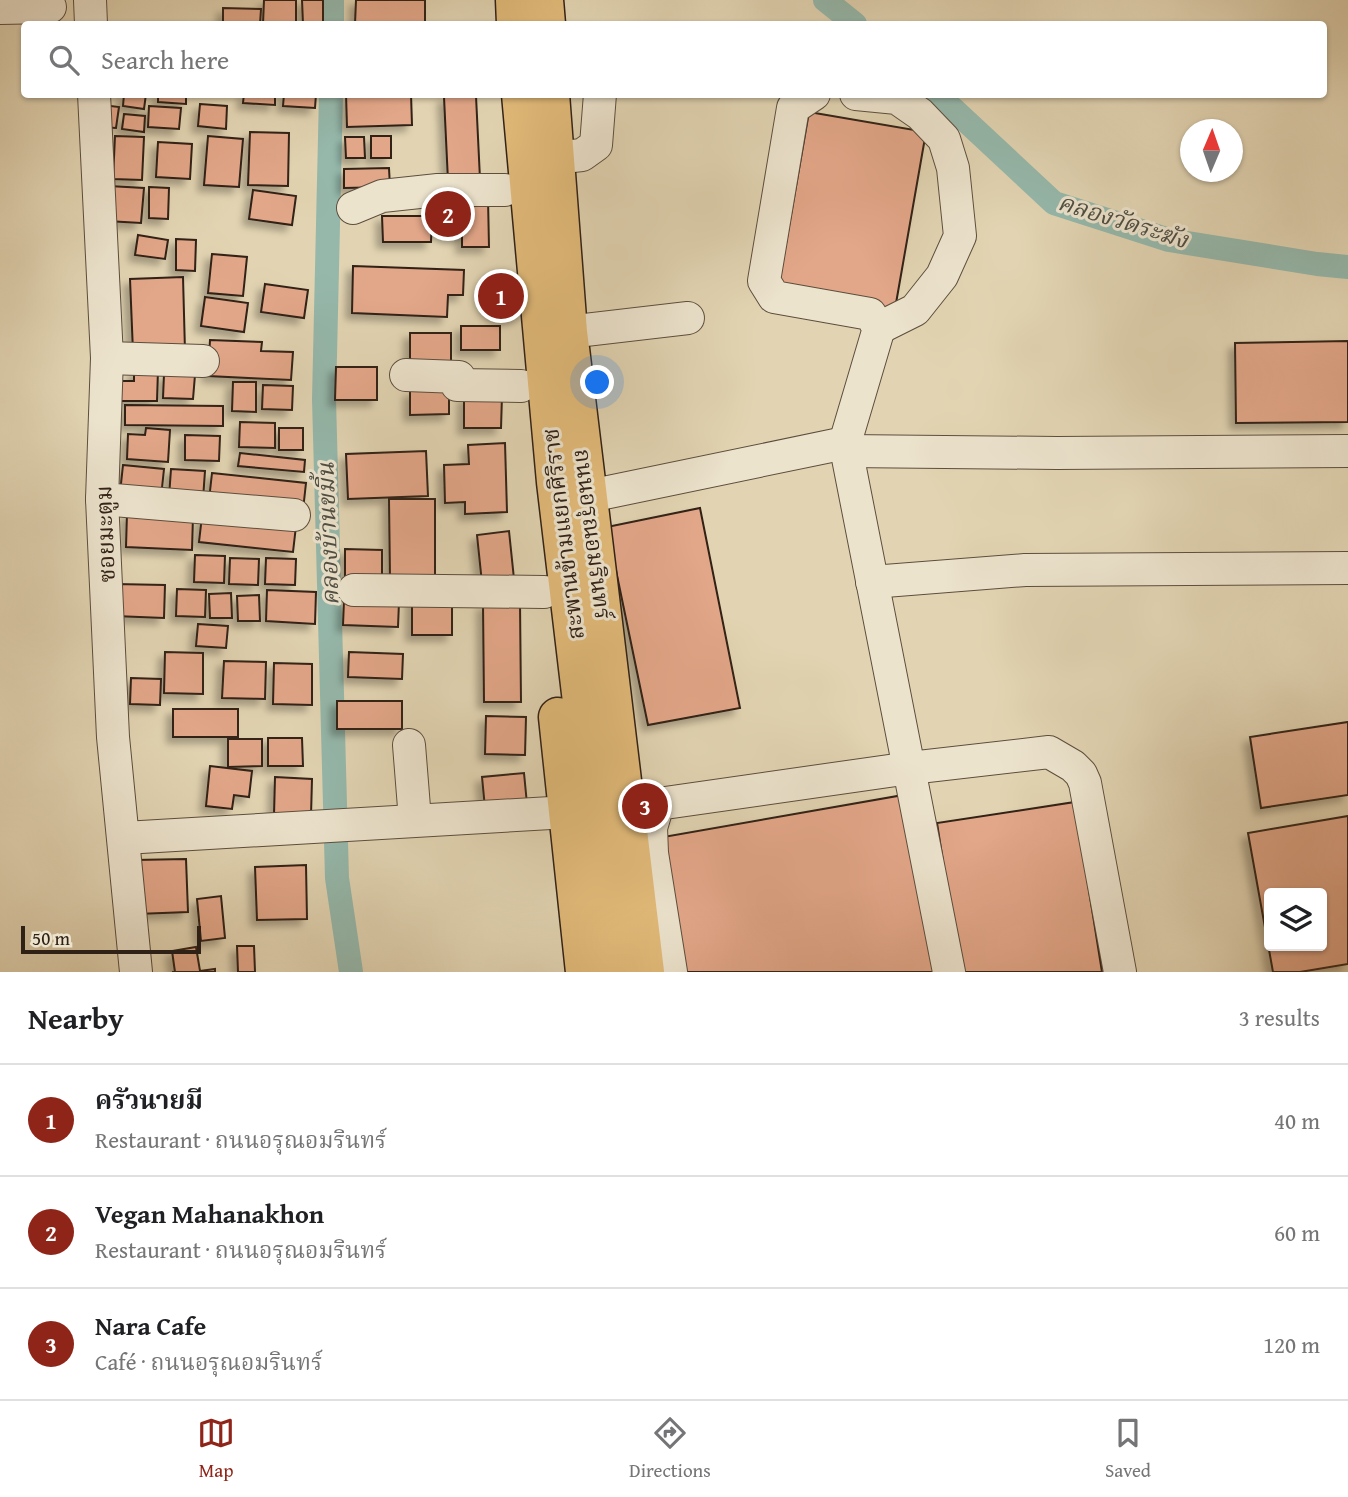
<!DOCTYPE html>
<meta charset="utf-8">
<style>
:root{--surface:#fff;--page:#f6f6f6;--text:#202124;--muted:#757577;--line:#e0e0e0;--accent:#8f2418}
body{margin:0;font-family:"Gentium Book Plus","Noto Serif Thai",serif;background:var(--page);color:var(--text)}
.controls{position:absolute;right:21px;bottom:21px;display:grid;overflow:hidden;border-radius:7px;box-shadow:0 2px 5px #0004}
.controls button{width:63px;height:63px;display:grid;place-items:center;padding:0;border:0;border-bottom:2px solid var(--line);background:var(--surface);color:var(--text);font:35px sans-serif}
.compass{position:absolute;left:1180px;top:119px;width:63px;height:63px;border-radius:50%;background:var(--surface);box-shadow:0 2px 5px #0004;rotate:2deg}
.scale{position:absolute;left:21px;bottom:18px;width:180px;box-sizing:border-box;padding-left:7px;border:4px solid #302117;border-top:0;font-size:19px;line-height:24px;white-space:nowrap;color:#302117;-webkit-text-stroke:5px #ece3cd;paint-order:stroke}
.you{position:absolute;left:598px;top:383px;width:24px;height:24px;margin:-18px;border:5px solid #fff;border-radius:50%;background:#1a73e8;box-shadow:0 0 0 10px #1a73e833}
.badge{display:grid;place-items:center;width:46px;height:46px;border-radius:50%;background:var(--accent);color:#fff;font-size:23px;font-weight:700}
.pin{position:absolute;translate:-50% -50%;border:4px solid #fff;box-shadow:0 2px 7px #0006}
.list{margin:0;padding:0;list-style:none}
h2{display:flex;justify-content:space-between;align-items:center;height:91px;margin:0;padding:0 28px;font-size:30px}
h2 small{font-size:23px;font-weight:400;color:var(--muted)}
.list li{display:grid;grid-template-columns:46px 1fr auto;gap:21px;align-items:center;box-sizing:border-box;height:112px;padding:0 28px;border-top:2px solid var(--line)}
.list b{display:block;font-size:26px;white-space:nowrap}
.list p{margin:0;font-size:23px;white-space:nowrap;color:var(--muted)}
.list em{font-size:23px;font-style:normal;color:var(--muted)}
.icon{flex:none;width:38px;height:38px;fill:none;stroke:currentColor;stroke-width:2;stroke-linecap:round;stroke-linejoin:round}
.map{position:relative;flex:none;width:1348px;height:972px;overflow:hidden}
.search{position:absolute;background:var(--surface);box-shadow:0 2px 5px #0004;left:21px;right:21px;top:21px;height:77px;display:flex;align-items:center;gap:18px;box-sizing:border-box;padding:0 24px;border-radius:7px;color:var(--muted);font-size:26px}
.sheet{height:427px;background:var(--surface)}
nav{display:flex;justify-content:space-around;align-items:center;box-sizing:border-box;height:98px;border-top:2px solid var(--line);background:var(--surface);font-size:19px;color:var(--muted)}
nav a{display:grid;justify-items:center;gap:4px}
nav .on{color:var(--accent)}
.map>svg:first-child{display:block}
</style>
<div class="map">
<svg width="1348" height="972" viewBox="0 0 1348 972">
<defs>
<filter id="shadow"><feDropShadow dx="-6" dy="6" stdDeviation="3.5" flood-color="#0004"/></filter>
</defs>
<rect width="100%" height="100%" fill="#e2d4b2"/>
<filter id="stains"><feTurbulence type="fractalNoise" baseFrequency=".00286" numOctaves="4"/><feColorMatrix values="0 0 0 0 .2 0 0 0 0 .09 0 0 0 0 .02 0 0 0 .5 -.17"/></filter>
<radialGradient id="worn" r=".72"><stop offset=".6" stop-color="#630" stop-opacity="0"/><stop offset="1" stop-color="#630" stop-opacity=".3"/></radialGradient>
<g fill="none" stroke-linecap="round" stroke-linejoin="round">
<g stroke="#95b8ab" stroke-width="24">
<polyline points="825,0 855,24"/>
<polyline points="332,24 332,0"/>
<polyline points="331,94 324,399 337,878 351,972"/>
<polyline points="937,94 1054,203 1169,240 1317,264 1348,267"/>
</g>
</g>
<g fill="#e2a688" stroke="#302117" stroke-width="2" fill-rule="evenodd" filter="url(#shadow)">
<polygon points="264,0 296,0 296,24 263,24"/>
<polygon points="302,0 323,0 323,24 303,24"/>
<polygon points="356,0 425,0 425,24 355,24"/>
<polygon points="223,8 261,9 260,24 223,24"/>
<polygon points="124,94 146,94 144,109 123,106"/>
<polygon points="158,94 186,94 186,104 158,102"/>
<polygon points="244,94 275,94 275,105 243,103"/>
<polygon points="284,94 316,94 315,108 283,106"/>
<polygon points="346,94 411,94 412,125 347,127"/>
<polygon points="476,96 480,179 448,181 444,97"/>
<polygon points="200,104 227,106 226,129 198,126"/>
<polygon points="103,105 119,107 116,128 100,127"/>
<polygon points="149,106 181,108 179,129 148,127"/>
<polygon points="809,112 926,132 895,309 778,289"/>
<polygon points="124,114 145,116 144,132 122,129"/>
<polygon points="250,132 289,133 288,186 248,185"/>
<polygon points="115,136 144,137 142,180 113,179"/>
<polygon points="208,136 243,139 239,187 204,185"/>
<rect x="371" y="136" width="20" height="22"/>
<polygon points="345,137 364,137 365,158 346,158"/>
<polygon points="158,142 192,144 190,179 156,177"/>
<polygon points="389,168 390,187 344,188 344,169"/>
<polygon points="109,186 144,188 141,223 107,221"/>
<polygon points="149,187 169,188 168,219 149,218"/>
<polygon points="253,190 296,196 292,225 249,219"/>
<polygon points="462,198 488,198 489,247 462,247"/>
<polygon points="382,216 432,216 431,242 383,242"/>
<polygon points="138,235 168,240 165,259 135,255"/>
<polygon points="176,239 196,240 195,271 176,270"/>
<polygon points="212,254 247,257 243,296 208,293"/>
<polygon points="353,266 464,270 463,295 448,295 447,317 352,313"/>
<polygon points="183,277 185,351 133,352 130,279"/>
<polygon points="265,284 308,290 304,318 261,312"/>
<polygon points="205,297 248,303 244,332 201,326"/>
<rect x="461" y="326" width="39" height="24"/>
<rect x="410" y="333" width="41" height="33"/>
<polygon points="210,340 262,342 261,351 293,352 291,380 208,376"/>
<polygon points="1348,341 1348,422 1236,423 1235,343"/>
<polygon points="336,367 377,367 377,400 335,400"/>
<polygon points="134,370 158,370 157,401 121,401 121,381 134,381"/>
<polygon points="164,374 195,375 193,399 163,398"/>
<polygon points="233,382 256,382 256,412 232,411"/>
<polygon points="263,385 293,386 292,410 262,409"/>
<polygon points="449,390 449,414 410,415 410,391"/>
<polygon points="464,396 502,396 501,428 464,428"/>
<polygon points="125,405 223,406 223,426 125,425"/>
<polygon points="240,422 275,423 275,448 239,447"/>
<polygon points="146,428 170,430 168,462 127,459 128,434 145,435"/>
<rect x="279" y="428" width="24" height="22"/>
<polygon points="185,435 220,436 219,461 185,460"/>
<polygon points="505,443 507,512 465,514 465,502 445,503 444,465 469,464 468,445"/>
<polygon points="426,451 428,496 348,499 346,454"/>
<polygon points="240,453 305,460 304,472 238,466"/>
<polygon points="123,465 164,469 161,497 120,493"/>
<polygon points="171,469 205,471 203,499 169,497"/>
<polygon points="212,473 306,483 303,510 209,500"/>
<polygon points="389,499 435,499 435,578 390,579"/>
<polygon points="700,508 740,708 648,725 607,527"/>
<polygon points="127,513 193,516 192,550 126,547"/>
<polygon points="202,516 296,526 293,552 199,542"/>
<polygon points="509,531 514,579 482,583 477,535"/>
<polygon points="345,549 382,550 382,582 345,581"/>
<polygon points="195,555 225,556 224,583 194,582"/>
<polygon points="230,558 259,559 258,585 229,584"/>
<polygon points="266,558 296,559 295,585 265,584"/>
<polygon points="115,584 165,585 164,618 115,616"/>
<polygon points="177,589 206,590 205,617 176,616"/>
<polygon points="267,590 316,592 315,624 266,621"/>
<polygon points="231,593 232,618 210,618 209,594"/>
<polygon points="259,595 260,621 238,621 237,596"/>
<polygon points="412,595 452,596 452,635 412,635"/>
<polygon points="344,600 399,602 398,627 343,625"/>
<polygon points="520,603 521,702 484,702 483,604"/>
<polygon points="198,624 228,626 226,648 196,646"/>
<polygon points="165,652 203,653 203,694 164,693"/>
<polygon points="349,652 403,654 402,679 348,677"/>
<polygon points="224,661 266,662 265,699 222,698"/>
<polygon points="274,663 312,664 312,705 273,704"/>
<polygon points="131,678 161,679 160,705 130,704"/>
<rect x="337" y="701" width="65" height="28"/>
<rect x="173" y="709" width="65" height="28"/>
<polygon points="486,716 526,717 525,755 485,754"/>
<polygon points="1348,722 1348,795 1261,808 1250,737"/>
<polygon points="268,738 302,738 303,766 268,766"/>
<polygon points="228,739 262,739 262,766 228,767"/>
<polygon points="210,766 252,771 249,797 234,795 232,809 206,806"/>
<polygon points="524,773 527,804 485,808 482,777"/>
<polygon points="275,777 312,779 311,816 274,815"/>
<polygon points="909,794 941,972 676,972 652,839"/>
<polygon points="1075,802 1102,972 960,972 937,823"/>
<path d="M1348 816V964L1300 972H1273L1248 833ZM1269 893H1322V946H1269Z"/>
<polygon points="186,859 188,912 137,914 135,860"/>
<polygon points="306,865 307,919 257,920 255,867"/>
<polygon points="221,896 225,938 201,941 197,899"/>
<polygon points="237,946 254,946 255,972 238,972"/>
<polygon points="196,947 200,971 215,969 215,972 172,972 175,972 172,951"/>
</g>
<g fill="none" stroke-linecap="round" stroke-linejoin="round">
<defs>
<g id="minor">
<polyline points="90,0 91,24"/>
<polyline points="0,8 50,7"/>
<polyline points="94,94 107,358 102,499 113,737 136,972"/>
<polyline points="814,94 793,108 764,281 774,297 870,314 879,328 845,443 949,972"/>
<polyline points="856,94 897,98 920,114 944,139 953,168 960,236 942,276 915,310 879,328"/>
<polyline points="554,158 582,155 596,145 600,94"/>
<polyline points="353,208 382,196 438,190 505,190"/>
<polyline points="568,332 688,318"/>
<polyline points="107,358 203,361"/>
<polyline points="406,375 459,377 457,385 521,386"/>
<polyline points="846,451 1057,453 1348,451"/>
<polyline points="589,498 604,493 845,443"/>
<polyline points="102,499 294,515"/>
<polyline points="872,582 1025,570 1348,568"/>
<polyline points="354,590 544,592"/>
<polyline points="409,745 415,820"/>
<polyline points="124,838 568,812"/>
<polyline points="671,972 652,853 651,828 658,804 910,768 1049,752 1073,766 1081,774 1085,783 1120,972"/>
</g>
<g id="major">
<polyline points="515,0 516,24"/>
<polyline points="544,0 546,24"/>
<polyline points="521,94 556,482 614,972"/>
<polyline points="550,94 568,332 645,972"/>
<polyline points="558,717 585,972"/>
</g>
</defs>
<use href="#minor" stroke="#5c4e3e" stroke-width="34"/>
<use href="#major" stroke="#302117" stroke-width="41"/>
<use href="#minor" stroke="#ece3cd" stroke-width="32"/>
<use href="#major" stroke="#e1ba79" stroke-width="38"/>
</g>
<g text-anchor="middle" stroke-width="6" stroke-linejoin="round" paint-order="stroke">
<g font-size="23" fill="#302117" stroke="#ece3cd">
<text transform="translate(105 534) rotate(-92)" y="8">ซอยมะตูม</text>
<text transform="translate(563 534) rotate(-97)" y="8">สะพานข้ามแยกศิริราช</text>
<text transform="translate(593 534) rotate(83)" y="8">ถนนอรุณอมรินทร์</text>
</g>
<g font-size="24" font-style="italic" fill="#4e4e43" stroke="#ece3cd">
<text transform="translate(1123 221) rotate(17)" y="8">คลองวัดระฆัง</text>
<text transform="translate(328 534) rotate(-92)" y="8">คลองบ้านขมิ้น</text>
</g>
</g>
<rect width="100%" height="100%" filter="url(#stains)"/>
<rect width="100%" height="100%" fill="url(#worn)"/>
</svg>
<div class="controls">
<button><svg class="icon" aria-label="layers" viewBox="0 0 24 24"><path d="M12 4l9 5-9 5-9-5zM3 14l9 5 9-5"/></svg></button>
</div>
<svg class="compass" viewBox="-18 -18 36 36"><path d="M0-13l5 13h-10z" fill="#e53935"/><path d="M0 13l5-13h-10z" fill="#757577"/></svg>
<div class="scale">50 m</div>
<div class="you"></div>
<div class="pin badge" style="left:501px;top:296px">1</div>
<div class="pin badge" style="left:448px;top:214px">2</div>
<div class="pin badge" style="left:645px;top:806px">3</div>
<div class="search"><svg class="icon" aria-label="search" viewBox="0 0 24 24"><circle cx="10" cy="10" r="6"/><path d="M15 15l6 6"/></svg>Search here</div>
</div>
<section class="sheet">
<h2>Nearby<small>3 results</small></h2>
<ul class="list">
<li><span class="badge">1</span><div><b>ครัวนายมี</b><p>Restaurant · ถนนอรุณอมรินทร์</p></div><em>40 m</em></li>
<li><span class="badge">2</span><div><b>Vegan Mahanakhon</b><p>Restaurant · ถนนอรุณอมรินทร์</p></div><em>60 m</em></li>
<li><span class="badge">3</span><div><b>Nara Cafe</b><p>Café · ถนนอรุณอมรินทร์</p></div><em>120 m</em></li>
</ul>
</section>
<nav>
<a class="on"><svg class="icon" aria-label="map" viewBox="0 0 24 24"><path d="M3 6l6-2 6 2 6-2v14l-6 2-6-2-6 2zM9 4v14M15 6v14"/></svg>Map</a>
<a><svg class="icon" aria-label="directions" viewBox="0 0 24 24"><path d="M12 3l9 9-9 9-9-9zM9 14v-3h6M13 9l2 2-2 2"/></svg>Directions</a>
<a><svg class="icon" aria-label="saved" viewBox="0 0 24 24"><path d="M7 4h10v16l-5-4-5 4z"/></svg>Saved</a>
</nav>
